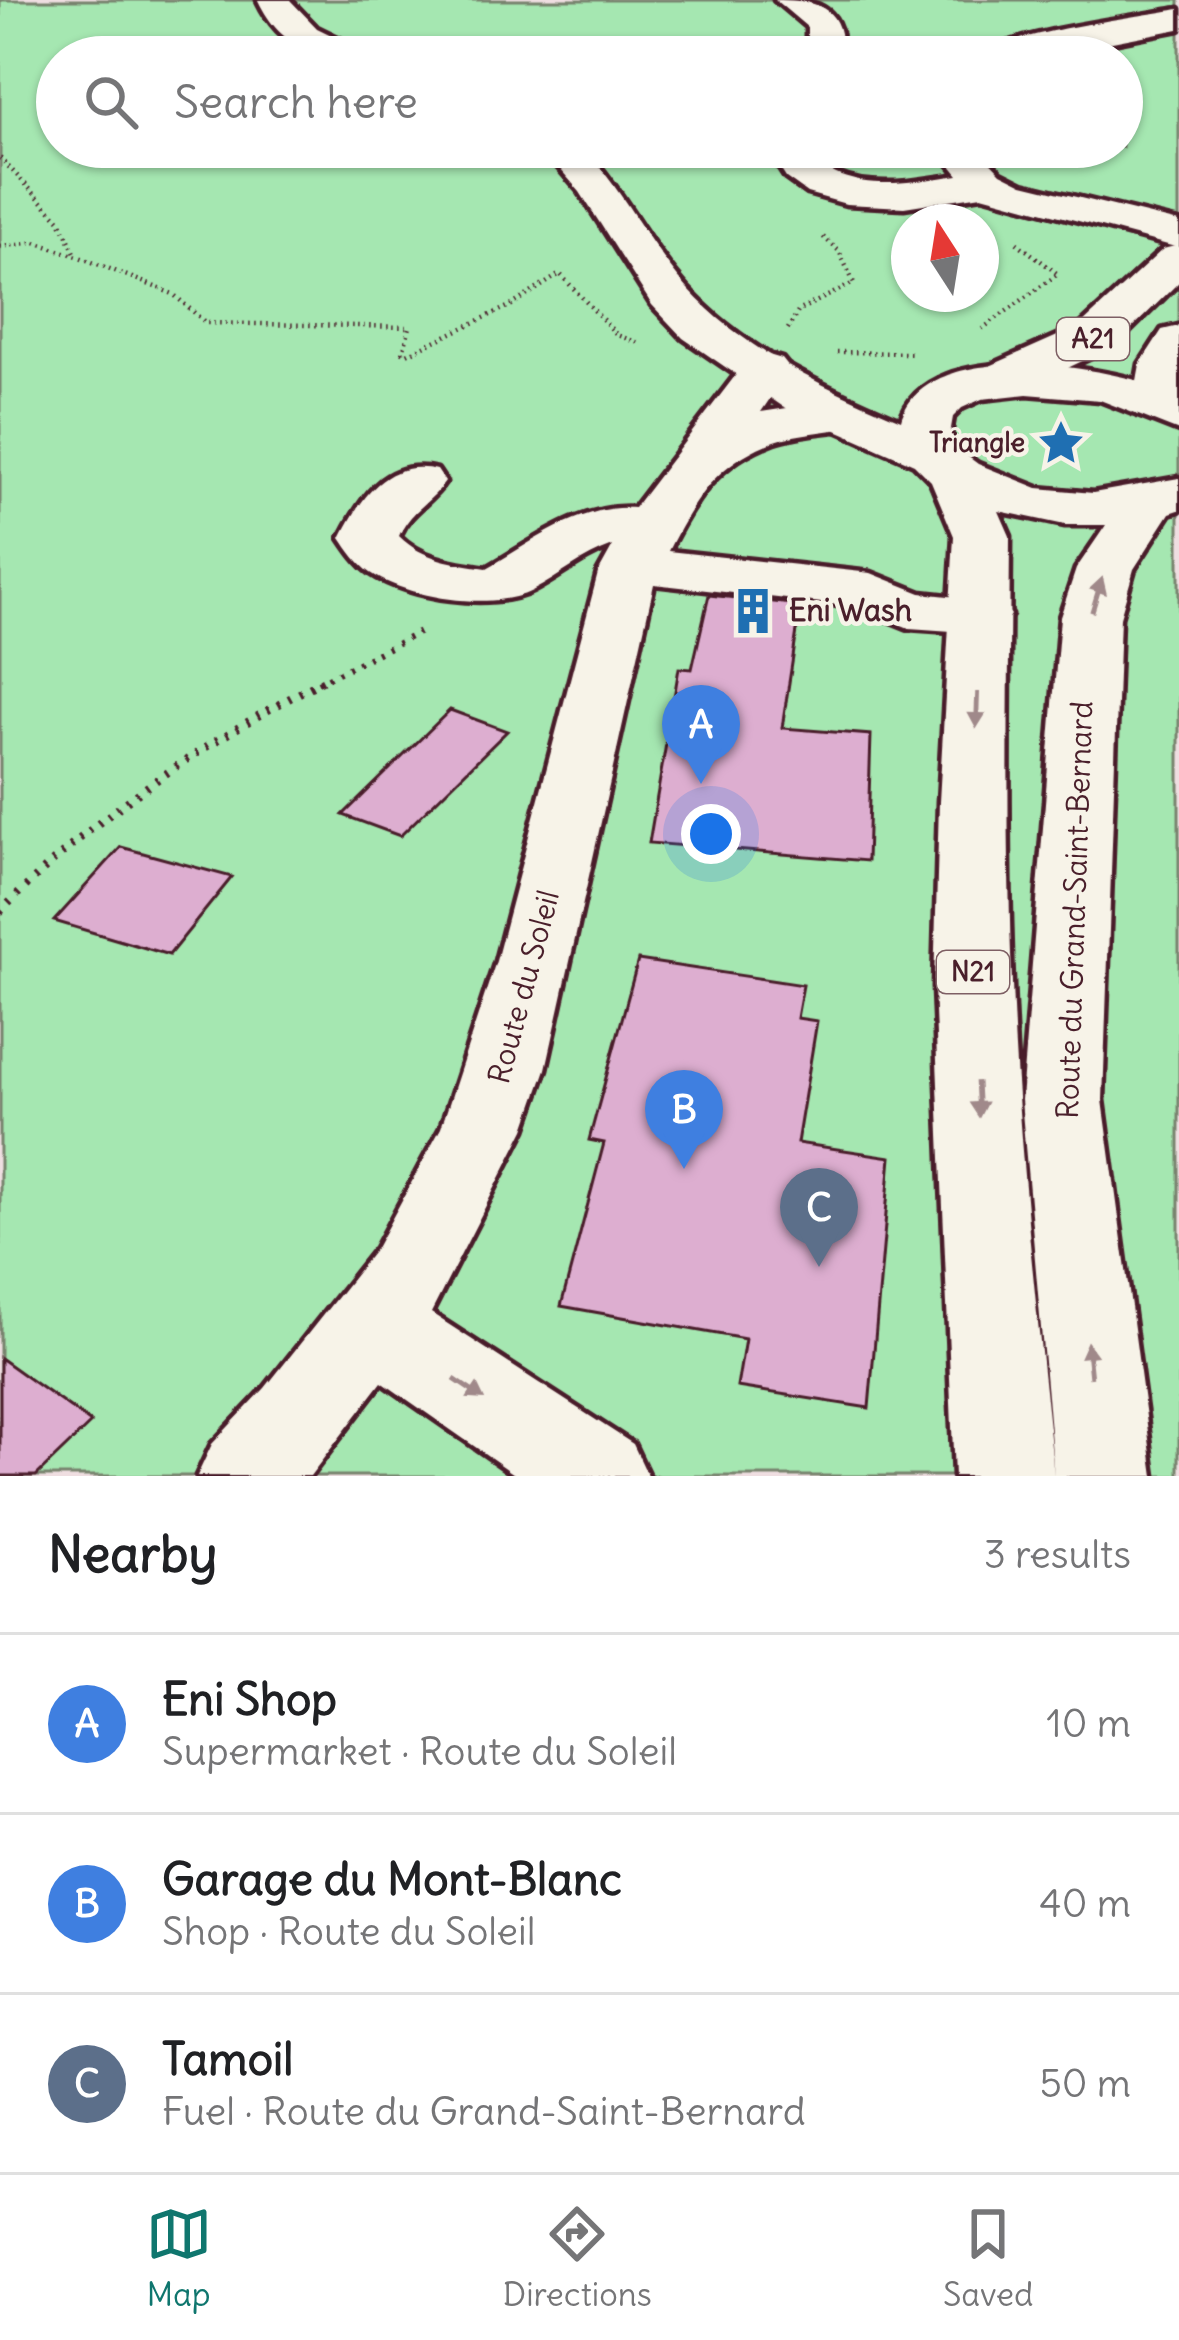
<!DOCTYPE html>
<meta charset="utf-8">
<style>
:root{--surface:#fff;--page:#f2f2f2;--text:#202124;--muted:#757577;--line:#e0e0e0;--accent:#0f766e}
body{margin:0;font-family:Delius,sans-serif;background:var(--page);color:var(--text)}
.compass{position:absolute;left:891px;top:204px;width:108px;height:108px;border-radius:50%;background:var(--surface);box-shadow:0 3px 9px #0004;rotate:348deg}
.you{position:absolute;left:711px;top:834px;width:42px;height:42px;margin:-30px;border:9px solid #fff;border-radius:50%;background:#1a73e8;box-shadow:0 0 0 18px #1a73e833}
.badge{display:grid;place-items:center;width:78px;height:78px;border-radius:50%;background:var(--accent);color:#fff;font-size:39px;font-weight:700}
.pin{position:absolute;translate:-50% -99px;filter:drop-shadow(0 3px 6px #0008)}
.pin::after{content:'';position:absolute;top:63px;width:42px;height:36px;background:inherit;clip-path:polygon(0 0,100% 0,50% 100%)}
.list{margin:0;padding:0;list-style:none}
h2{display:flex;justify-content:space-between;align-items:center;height:156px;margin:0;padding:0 48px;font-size:51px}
h2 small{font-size:39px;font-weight:400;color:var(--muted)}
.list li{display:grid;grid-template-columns:78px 1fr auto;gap:36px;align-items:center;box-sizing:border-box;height:180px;padding:0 48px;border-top:3px solid var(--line)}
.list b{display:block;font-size:45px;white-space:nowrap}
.list p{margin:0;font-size:39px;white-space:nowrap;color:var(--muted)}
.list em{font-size:39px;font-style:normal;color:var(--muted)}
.icon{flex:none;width:66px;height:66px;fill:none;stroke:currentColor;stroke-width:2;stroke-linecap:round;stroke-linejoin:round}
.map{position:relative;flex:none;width:1179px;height:1476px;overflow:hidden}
.search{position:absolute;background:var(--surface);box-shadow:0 3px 9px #0004;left:36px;right:36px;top:36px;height:132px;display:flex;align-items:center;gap:30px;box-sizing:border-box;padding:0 42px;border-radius:66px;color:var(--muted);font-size:45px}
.sheet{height:696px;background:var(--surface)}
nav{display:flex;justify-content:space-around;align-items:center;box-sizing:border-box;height:168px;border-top:3px solid var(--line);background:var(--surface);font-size:33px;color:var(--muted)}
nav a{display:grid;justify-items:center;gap:6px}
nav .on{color:var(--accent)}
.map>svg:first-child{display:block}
</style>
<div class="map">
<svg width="1179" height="1476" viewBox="0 0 1179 1476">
<rect width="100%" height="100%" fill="#efdee1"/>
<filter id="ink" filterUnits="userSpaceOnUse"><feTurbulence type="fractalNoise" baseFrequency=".00833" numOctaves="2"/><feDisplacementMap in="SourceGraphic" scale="24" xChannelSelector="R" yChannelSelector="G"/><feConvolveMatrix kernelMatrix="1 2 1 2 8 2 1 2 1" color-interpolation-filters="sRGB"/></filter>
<g filter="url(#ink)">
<path fill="#a5e7b1" stroke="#78836e" stroke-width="3" fill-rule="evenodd" d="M0 0H1179V1476H0ZM57 57H1122V147H57ZM909 222H981V294H909Z"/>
<g fill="#ddaed0" stroke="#4a1f2b" stroke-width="3">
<polygon points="709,595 801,605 782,728 871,735 867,861 649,843 679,668 692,669"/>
<polygon points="450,710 507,731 400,836 343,815"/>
<polygon points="121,847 232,877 169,955 54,921"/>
<polygon points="638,960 803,985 797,1018 817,1021 797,1143 891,1157 869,1408 737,1387 745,1339 561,1306 604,1143 589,1140"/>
<polygon points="0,1358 91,1423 36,1476 0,1476"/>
</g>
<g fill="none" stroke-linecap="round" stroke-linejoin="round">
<defs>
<g id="minor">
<path d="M775 0C806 0 838 2 841 40L827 57H791L807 38V27Z"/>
<path d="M1179 9V29L1035 57H983C1001 33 1143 16 1179 9Z"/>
<path d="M766 147H804C839 197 906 183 959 175L936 147H976L1001 173 1023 184 1179 222V248L982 195 904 207 846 204 807 193 786 178Z"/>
<path d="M765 354 782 359 790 369 761 412 840 400 858 404 866 415 858 426C831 432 801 432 775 441 717 462 695 498 668 551L871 573 921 593 1002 602 1011 615 1002 628 981 633 909 628 857 607 654 584 546 1069 525 1129 431 1313 633 1444 648 1476H517L382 1382 310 1476H197L212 1444 265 1388 376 1248 441 1128 496 961 598 573 613 546C582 557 561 576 532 591 493 611 407 598 371 573 359 565 349 550 341 538 361 498 386 458 437 470L445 482C429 505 412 508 399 536 423 560 454 563 487 568 532 543 580 504 634 508L748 359Z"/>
</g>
<g id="major">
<path d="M258 0H290L317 28 362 50 367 57C317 57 282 51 258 0Z"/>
<path d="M541 147H582C624 190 648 245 688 289 744 351 826 388 901 420 927 333 1119 367 1179 395V431L1100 400 1027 394 982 399 962 408 953 417 950 434 955 447 978 464 1038 488 1093 493 1179 478V510L1170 513 1134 569 1120 617 1103 1100 1154 1476H1054L1021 1100 1060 617 1076 569 1106 525H1065L999 511 1010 536C1009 685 1006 835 1012 984 1018 1148 1037 1313 1054 1476H954L934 987 939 802 954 536 931 481 914 464 782 406 683 338 652 305 580 192Z"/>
</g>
<g id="highway">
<polygon points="1179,245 1179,282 1114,346 1019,391 1001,395 983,391 976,380 983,369 1080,326 1163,249"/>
<polygon points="1179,326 1179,409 1158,418 1140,414 1133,403 1140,364 1162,330"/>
</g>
</defs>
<use href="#minor" stroke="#4a1f2b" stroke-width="9"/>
<use href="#major" stroke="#4a1f2b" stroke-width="9"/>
<use href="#highway" stroke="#4a1f2b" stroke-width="9"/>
<g stroke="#4a1f2b" stroke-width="4.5" stroke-dasharray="1.5 4.5" stroke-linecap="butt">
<polyline points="0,158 60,220 76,255"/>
<polyline points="0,247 35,242 77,256 173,294 206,323 410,327 403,352 407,354 512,305 560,274 617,335 639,343"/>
<polyline points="788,329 799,310 854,283 839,251 821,235"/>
<polyline points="982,329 1058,274 1016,242"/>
<polyline points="837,352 912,353"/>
</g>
<polyline stroke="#4a1f2b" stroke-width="6" stroke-dasharray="3 8" stroke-linecap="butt" points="318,683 424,630"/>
<path stroke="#4a1f2b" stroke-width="8" stroke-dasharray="3 9" stroke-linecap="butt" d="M0 912C95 815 204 742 324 680"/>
<use href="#minor" fill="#f7f3e8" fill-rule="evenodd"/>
<use href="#major" fill="#f7f3e8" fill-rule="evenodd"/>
<use href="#highway" fill="#f7f3e8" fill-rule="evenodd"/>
</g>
<defs><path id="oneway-solid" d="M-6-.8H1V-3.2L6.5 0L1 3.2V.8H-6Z" transform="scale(3)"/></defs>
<g fill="#a0898a">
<use href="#oneway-solid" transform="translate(1097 595) rotate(-73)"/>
<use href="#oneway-solid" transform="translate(977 710) rotate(92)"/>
<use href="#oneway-solid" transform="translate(978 1099) rotate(87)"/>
<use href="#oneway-solid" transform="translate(1089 1360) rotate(-96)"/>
<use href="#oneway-solid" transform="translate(469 1389) rotate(34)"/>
</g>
</g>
<defs>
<symbol id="sight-bare" viewBox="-9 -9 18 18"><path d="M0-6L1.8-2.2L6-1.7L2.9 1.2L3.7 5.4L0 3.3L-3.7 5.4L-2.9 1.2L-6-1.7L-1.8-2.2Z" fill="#1f6fb2" stroke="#f7f3e8" stroke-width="2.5" paint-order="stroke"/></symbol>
<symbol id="building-bare" viewBox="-9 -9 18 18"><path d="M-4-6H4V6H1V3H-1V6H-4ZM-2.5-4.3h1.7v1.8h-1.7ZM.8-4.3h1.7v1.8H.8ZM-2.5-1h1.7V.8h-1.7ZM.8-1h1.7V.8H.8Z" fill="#1f6fb2" stroke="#f7f3e8" stroke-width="2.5" paint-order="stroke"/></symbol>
</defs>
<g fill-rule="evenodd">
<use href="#sight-bare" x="1028" y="410" width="66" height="66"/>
<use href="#building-bare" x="720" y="578" width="66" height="66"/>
</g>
<g text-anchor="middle" stroke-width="9" stroke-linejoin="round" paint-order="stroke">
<g fill="#f7f3e8" stroke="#7e5f64" stroke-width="3">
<rect x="1057" y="318" width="72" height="42" rx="9"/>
<rect x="937" y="951" width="72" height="42" rx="9"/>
</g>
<g font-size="27" font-weight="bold" fill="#4a1f2b">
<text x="1093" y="348">A21</text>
<text x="973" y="981">N21</text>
</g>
<g font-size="27" font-weight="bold" fill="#4a1f2b" stroke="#f7f3e8" text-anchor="end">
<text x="1025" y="452">Triangle</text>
</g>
<g font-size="30" font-weight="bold" fill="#4a1f2b" stroke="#f7f3e8" text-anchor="start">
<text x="789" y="621">Eni Wash</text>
</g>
<g font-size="30" fill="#4a1f2b" stroke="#f7f3e8">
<text transform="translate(1075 910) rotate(-88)" y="10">Route du Grand-Saint-Bernard</text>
<text transform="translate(524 987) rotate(-75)" y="10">Route du Soleil</text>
</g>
</g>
</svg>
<svg class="compass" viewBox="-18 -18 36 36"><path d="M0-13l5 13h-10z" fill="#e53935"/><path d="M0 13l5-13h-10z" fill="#757577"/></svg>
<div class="you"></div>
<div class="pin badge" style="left:701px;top:784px;background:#3f7fe0">A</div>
<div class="pin badge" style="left:684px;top:1169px;background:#3f7fe0">B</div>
<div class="pin badge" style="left:819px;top:1267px;background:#5c6f8a">C</div>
<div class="search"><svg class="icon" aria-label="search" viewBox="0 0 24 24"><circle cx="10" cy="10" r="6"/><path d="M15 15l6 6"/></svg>Search here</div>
</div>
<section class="sheet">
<h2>Nearby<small>3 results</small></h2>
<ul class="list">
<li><span class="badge" style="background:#3f7fe0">A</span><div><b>Eni Shop</b><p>Supermarket · Route du Soleil</p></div><em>10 m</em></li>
<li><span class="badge" style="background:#3f7fe0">B</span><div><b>Garage du Mont-Blanc</b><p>Shop · Route du Soleil</p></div><em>40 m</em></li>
<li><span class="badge" style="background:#5c6f8a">C</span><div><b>Tamoil</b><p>Fuel · Route du Grand-Saint-Bernard</p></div><em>50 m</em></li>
</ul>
</section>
<nav>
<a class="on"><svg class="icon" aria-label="map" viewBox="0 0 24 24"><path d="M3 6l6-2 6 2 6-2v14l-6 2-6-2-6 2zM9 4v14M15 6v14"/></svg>Map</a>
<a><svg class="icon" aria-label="directions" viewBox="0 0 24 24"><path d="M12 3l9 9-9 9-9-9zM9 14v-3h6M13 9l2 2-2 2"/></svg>Directions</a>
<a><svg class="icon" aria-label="saved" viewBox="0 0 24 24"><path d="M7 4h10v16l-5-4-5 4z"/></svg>Saved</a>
</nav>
